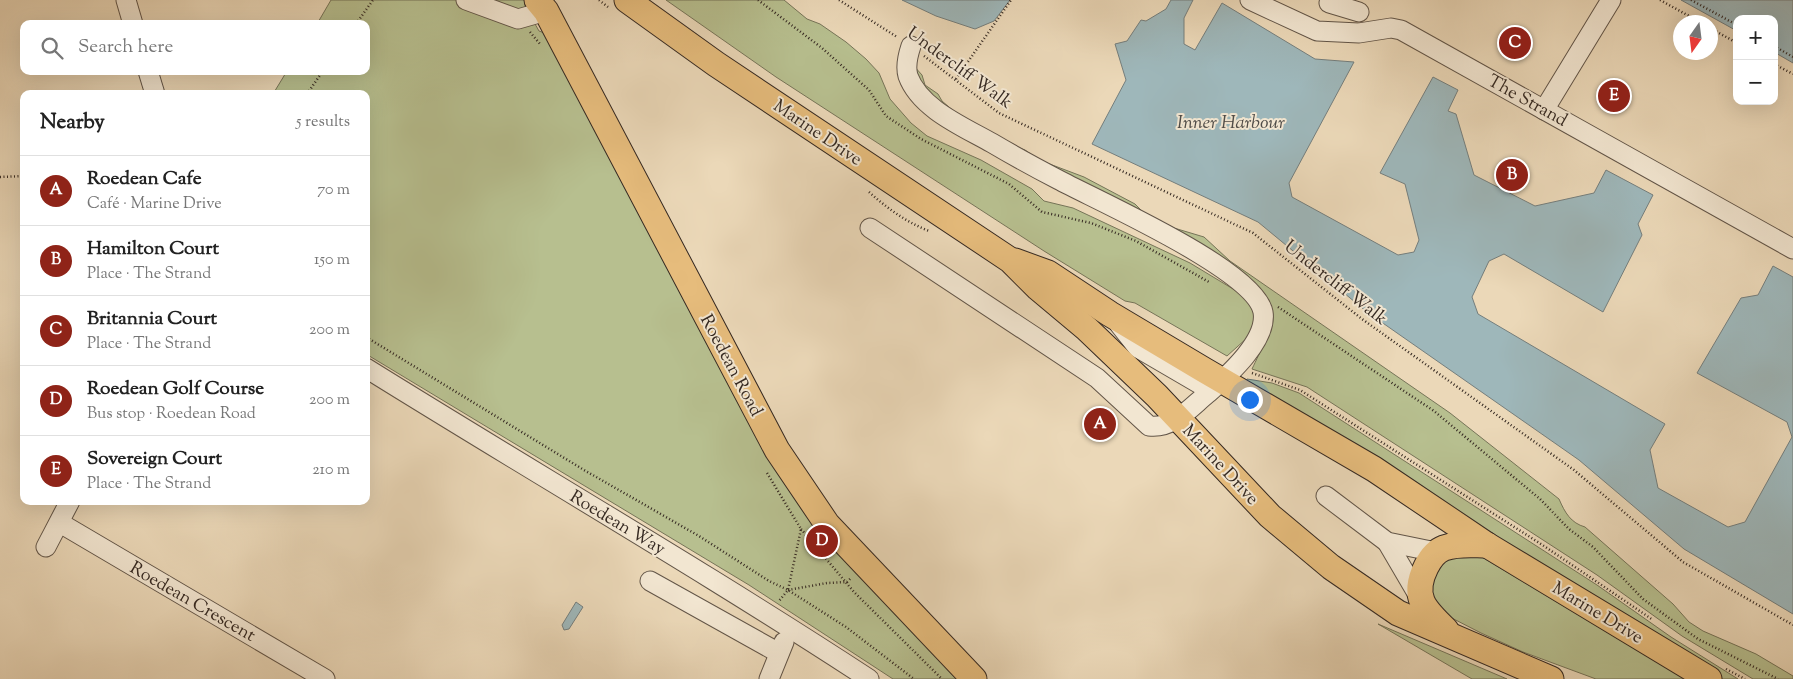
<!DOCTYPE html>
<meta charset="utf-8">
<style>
:root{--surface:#fff;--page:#f6f6f6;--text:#222;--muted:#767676;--line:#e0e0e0;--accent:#8f2418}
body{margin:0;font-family:"Sorts Mill Goudy",serif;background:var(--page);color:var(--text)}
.controls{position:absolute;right:15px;top:15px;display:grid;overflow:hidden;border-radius:10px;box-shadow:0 5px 20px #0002}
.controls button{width:45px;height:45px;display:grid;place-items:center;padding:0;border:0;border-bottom:1px solid var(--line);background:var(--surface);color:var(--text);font:25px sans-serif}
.compass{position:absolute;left:1673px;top:15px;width:45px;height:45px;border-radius:50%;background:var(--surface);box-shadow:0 5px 20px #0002;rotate:194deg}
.you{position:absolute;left:1249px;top:399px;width:18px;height:18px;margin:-12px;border:4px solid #fff;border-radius:50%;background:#1a73e8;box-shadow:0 0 0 8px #1a73e833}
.badge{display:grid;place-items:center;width:32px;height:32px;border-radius:50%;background:var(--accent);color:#fff;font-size:16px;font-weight:700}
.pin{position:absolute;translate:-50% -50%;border:2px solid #fff;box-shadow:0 1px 5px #0006}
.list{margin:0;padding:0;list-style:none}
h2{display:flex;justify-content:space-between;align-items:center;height:65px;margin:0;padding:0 20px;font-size:21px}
h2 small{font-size:16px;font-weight:400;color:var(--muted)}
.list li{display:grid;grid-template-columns:32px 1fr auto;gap:15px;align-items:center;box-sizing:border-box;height:70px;padding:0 20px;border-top:1px solid var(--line)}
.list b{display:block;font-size:19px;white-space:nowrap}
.list p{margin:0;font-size:16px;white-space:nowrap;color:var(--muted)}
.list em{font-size:16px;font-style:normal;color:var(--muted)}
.icon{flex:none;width:28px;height:28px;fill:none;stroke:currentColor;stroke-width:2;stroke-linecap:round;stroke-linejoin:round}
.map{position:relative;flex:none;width:1793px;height:679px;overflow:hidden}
.search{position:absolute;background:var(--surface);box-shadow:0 5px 20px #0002;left:20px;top:20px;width:350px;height:55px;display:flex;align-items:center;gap:12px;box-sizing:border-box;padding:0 18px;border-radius:10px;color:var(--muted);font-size:19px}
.panel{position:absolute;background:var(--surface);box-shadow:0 5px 20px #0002;left:20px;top:90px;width:350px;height:415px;border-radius:10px}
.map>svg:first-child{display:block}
</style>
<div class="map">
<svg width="1793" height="679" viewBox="0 0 1793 679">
<rect width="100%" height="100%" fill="#ebd8b8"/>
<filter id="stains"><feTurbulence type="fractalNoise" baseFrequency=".004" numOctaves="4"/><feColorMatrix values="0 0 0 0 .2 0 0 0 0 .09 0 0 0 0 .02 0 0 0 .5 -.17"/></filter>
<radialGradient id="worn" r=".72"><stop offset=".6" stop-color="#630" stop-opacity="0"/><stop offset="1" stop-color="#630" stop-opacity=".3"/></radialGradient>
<g fill="#b7bf8f" stroke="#767458">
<polygon points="331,0 526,0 529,6 527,10 539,31 547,34 738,394 964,679 893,679 749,585 366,354 366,94 273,94 287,71 366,71 366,24 317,24"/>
<polygon points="666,0 784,0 807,19 820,24 846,42 866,59 879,73 890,99 911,123 927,136 981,160 1032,189 1044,201 1073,208 1190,263 1253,301 1257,329 1227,356 1135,303 1125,301 1044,251 776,77"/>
<path d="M913 65 922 75 925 85 938 94 942 101 957 114 1003 142 1025 150 1039 160 1084 177 1135 204 1143 212 1174 228 1204 237 1230 261 1450 413 1559 499C1565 513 1571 523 1585 527L1673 604 1689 622 1703 631 1756 654 1793 676V679H1753L1682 636 1597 575 1307 387 1252 369C1260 352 1272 330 1268 311 1253 238 892 126 913 65Z"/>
<polygon points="1247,379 1272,383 1299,393 1597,585 1671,637 1738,679 1718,679 1245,383"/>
<polygon points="1446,554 1477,554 1685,679 1596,679 1523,652 1481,633 1442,613 1431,600 1434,564"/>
<polygon points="1378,624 1507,679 1472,679"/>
</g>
<g fill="#9eb7ba" stroke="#747e7d">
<polygon points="902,0 1010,0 994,21 975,29 936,16"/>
<polygon points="1171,0 1193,0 1184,18 1184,44 1195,50 1222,3 1315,59 1354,62 1289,183 1292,197 1398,255 1414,252 1419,240 1405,184 1380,173 1433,77 1458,90 1448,111 1456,114 1474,175 1535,206 1594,193 1606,170 1653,195 1638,224 1642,235 1603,312 1504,254 1489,261 1472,297 1478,314 1665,424 1650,450 1658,488 1728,527 1745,522 1792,437 1787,422 1697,373 1741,298 1758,295 1773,266 1793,277 1793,614 1684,549 1579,460 1367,312 1258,222 1092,144 1126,80 1115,44 1127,41 1141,20 1146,21 1166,9"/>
<polygon points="1681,0 1793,0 1793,63 1774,52 1774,19 1737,19 1737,31"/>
<polygon points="576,602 583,607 569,629 564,630 562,625"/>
</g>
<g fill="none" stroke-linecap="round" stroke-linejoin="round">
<defs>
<g id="minor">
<polyline points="126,0 133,24"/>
<polyline points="466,0 518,19 546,11"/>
<polyline points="1250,0 1317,31 1359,33 1391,28 1401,30 1793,249"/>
<polyline points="1329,3 1359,12"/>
<polyline points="148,71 155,94"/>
<polyline points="1544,110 1611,0"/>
<path d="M870 228 1097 378 1149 426C1173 429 1190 408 1207 394 1226 377 1268 341 1263 312 1255 270 1098 201 1059 180 1036 168 1014 156 992 143 964 127 920 109 908 76 905 66 908 55 911 46"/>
<polyline points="1119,324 1138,348 1210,390"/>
<path d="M366 368C533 472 704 571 869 679"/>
<polyline points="1326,496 1387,542 1436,552"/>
<polyline points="60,523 325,679"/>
<polyline points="1387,542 1421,600"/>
<polyline points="46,547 70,501"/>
<polyline points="650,581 779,653"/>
<polyline points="769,679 784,642"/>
</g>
<g id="major">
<polyline points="537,0 546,11 777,450 827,524 974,679"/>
<polyline points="627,0 716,64 1010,260 1038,288 1087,329 1157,396 1270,516 1331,567 1398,613 1551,679"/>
<polyline points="1015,261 1048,273 1110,314 1204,370 1374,469 1487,545 1709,679"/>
<path d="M1446 630C1425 610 1411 597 1426 567 1430 559 1436 551 1444 548 1458 543 1473 545 1487 545"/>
</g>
</defs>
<use href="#minor" stroke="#625548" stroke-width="21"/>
<use href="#major" stroke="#352922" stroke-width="27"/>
<g stroke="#352922" stroke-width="2.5" stroke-dasharray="1 2.5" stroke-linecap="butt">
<polyline points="599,0 608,7"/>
<polyline points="758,0 822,48 869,90 886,116 921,139 1009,184 1042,212 1091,223 1136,241 1209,282"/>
<polyline points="839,0 897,37"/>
<polyline points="1660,0 1700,22"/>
<polyline points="1691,0 1737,25"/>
<polyline points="356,24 373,0"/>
<polyline points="1710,28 1737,43"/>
<polyline points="530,32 540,44"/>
<polyline points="1774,46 1793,57"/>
<polyline points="924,56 999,113 1253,233 1362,319 1574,470 1683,562 1793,625"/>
<polyline points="1774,64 1793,74"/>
<polyline points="956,79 1011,0"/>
<polyline points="307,94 323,71"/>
<polyline points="0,177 24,176"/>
<path d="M869 192C887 208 906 222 929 231"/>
<polyline points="1278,307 1434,411 1540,499 1569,529 1593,547 1643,599 1698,639 1778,679"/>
<polyline points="366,337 584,470 699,536 769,581 788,590 846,627 914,679"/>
<polyline points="1252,373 1300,390 1544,546 1653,620"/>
<polyline points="767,473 801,529 788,590 779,601"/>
<polyline points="801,529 854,592 942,679"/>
<polyline points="788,590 827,583 847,582 851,578"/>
<polyline points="1726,669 1745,679"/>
</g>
<use href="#minor" stroke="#f2e6d1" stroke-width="19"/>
<use href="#major" stroke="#e6bc7c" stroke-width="25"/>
</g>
<g text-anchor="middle" stroke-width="4" stroke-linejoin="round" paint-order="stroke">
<g font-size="18" fill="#352922" stroke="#f2e6d1">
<text transform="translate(960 67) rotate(36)" y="6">Undercliff Walk</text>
<text transform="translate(1528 100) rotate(29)" y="6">The Strand</text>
<text transform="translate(818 132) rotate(34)" y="6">Marine Drive</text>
<text transform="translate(1336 282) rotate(38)" y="6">Undercliff Walk</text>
<text transform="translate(732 365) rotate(62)" y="6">Roedean Road</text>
<text transform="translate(1221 464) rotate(47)" y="6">Marine Drive</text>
<text transform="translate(618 522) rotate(31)" y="6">Roedean Way</text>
<text transform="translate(193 601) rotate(30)" y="6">Roedean Crescent</text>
<text transform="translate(1598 612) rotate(31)" y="6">Marine Drive</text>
</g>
<g font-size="19" font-style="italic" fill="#4f4c48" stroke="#f2e6d1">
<text x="1231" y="128">Inner Harbour</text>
</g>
</g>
<rect width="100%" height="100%" filter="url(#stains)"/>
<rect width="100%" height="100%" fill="url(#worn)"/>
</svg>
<div class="controls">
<button>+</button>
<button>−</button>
</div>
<svg class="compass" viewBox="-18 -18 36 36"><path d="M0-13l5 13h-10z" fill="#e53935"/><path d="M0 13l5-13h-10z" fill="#767676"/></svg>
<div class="you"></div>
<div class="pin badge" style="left:1100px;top:424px">A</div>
<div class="pin badge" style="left:1512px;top:175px">B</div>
<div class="pin badge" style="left:1515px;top:43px">C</div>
<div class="pin badge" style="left:822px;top:541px">D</div>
<div class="pin badge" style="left:1614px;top:96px">E</div>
<div class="search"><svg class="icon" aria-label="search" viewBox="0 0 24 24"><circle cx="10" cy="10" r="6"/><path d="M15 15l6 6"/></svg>Search here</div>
<section class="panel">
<h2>Nearby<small>5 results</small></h2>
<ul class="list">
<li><span class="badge">A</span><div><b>Roedean Cafe</b><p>Café · Marine Drive</p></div><em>70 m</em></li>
<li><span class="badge">B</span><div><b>Hamilton Court</b><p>Place · The Strand</p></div><em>150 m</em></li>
<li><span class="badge">C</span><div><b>Britannia Court</b><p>Place · The Strand</p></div><em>200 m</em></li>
<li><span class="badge">D</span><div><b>Roedean Golf Course</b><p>Bus stop · Roedean Road</p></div><em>200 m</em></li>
<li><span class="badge">E</span><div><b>Sovereign Court</b><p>Place · The Strand</p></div><em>210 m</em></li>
</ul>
</section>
</div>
